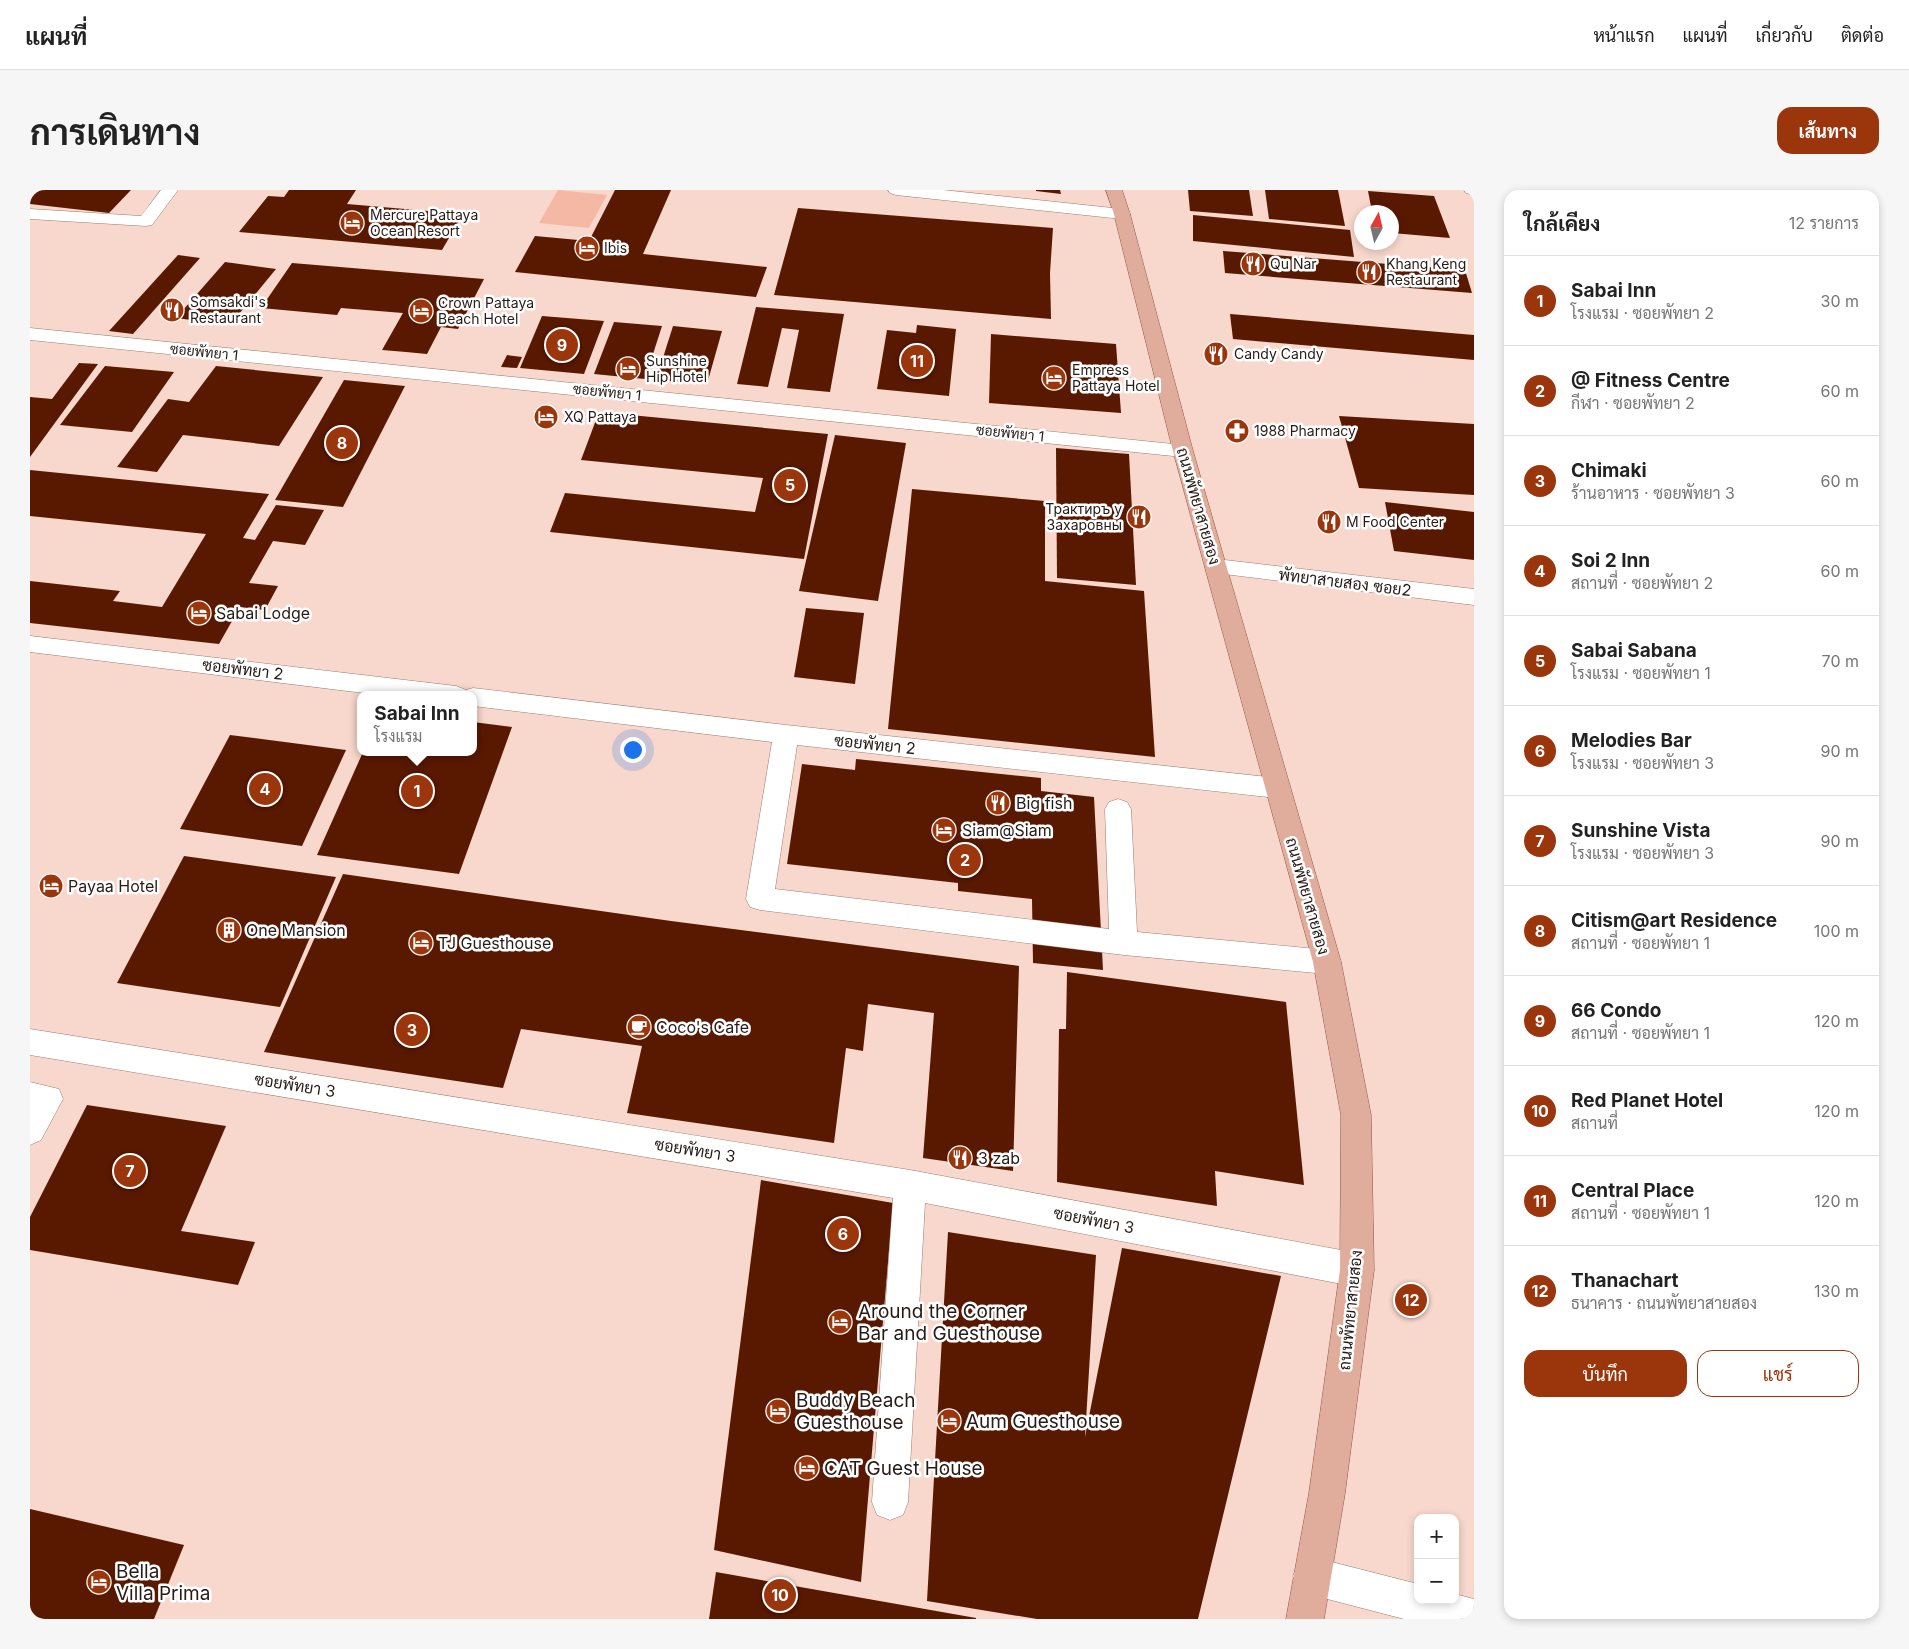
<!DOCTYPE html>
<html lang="th">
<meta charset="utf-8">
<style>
:root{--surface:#fff;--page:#f6f6f6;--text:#222;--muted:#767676;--line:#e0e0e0;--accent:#9b350c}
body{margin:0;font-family:Inter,Sarabun,sans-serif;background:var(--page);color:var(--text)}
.controls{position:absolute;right:15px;bottom:15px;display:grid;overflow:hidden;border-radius:10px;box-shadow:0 2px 8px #0003}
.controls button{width:45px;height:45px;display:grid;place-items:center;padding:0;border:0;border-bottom:1px solid var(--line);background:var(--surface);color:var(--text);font:25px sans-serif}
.compass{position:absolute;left:1324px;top:15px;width:45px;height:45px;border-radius:50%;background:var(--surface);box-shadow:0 2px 8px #0003;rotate:8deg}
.you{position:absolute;left:602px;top:559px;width:18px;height:18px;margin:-12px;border:4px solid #fff;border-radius:50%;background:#1a73e8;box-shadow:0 0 0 8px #1a73e833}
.badge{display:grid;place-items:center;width:32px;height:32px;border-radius:50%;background:var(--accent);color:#fff;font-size:16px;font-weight:700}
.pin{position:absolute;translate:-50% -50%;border:2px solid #fff;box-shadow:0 1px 5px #0006}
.popup{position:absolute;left:327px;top:501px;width:120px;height:65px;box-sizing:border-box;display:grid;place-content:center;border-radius:10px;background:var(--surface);filter:drop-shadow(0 1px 4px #0005);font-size:16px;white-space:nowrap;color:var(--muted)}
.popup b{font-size:19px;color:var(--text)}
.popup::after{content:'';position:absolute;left:50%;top:100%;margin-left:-10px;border:10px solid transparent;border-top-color:var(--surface)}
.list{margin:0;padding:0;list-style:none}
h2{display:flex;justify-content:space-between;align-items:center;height:65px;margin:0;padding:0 20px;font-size:21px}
h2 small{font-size:16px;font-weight:400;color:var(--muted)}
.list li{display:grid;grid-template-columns:32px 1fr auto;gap:15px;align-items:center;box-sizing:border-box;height:90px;padding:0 20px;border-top:1px solid var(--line)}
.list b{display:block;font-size:19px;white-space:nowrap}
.list p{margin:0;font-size:16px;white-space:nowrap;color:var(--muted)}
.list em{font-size:16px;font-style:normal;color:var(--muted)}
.actions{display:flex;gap:10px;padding:15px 20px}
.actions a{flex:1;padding:11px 0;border:1px solid var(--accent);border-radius:15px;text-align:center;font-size:18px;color:var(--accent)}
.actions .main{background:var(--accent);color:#fff}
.map{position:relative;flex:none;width:1444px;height:1429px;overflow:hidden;border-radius:15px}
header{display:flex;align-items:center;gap:30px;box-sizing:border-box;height:70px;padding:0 25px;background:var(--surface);border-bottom:1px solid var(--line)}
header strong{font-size:24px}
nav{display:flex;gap:28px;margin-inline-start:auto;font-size:18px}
.intro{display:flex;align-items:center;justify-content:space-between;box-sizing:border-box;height:120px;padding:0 30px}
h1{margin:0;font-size:35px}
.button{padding:12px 22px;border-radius:15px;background:var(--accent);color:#fff;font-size:18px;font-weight:700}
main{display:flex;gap:30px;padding:0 30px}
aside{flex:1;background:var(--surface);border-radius:15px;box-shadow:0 2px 8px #0003}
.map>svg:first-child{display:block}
</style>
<header>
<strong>แผนที่</strong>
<nav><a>หน้าแรก</a><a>แผนที่</a><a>เกี่ยวกับ</a><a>ติดต่อ</a></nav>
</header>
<div class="intro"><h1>การเดินทาง</h1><a class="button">เส้นทาง</a></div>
<main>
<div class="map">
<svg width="1444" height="1429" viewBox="0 0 1444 1429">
<rect width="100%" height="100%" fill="#f8d7cc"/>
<polygon fill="#f5b8a4" points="528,0 577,5 559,38 509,33"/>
<g fill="#591800">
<polygon points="0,0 101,0 79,23 0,14"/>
<polygon points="259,0 326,0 317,14 433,24 412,60 209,42 238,6 254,7"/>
<polygon points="585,0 641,0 613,64 737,77 726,107 485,82 505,46 559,51"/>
<polygon points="1006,0 1030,0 1031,4 1006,1"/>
<polygon points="1158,0 1219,0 1223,26 1160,21"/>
<polygon points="1235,0 1308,0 1315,36 1239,29"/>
<polygon points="1338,1 1404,6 1420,48 1362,43 1362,22 1342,22"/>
<polygon points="768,18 1023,38 1020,83 1021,129 744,105"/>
<polygon points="1163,25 1320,40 1324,67 1163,51"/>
<polygon points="1193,61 1435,80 1442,103 1195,83"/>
<polygon points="148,65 170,68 103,144 79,141"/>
<polygon points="195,72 246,79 200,135 146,128"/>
<polygon points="262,73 454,89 428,139 411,137 397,164 376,162 352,160 373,123 311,118 307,125 231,118"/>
<polygon points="726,117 814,124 800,202 757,198 769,140 752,138 738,197 707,194"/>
<polygon points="1200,124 1444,145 1444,170 1203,149"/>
<polygon points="512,126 574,131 554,184 490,178"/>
<polygon points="584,132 632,136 615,189 564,184"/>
<polygon points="887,135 926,139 919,206 847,199 857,140 886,143"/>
<polygon points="643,136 692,141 677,194 626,190"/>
<polygon points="961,144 1086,154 1091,223 959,213"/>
<polygon points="477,165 492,167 487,178 471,177"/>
<polygon points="49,173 68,174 0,267 0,207 22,209"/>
<polygon points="75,176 144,182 102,242 30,235"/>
<polygon points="186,176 293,187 249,256 153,245 127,282 87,277 138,209 159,212"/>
<polygon points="314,190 375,196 313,317 245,310"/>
<polygon points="569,222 798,244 774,369 520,342 535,303 725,322 733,288 551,270"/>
<polygon points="1309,226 1444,234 1444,305 1329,298"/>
<polygon points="805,245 876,253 848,411 769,401"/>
<polygon points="1026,258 1099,264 1106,395 1027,388"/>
<polygon points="0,280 239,304 213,348 225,350 246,315 294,320 275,355 243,351 219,393 248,396 235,420 210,417 189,454 0,433 0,391 90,401 83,411 132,417 176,344 0,326"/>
<polygon points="882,299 1015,311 1015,391 1114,401 1125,567 858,539"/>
<polygon points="1355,312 1444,322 1444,370 1364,361"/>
<polygon points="776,418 834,423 825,494 764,487"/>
<polygon points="443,532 482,537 429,684 287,665 333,562 443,562"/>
<polygon points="200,545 316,560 272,656 150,639"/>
<polygon points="826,569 1011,588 1011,601 1064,607 1073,780 1003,773 1002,709 928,701 928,693 757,674 772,574 825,580"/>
<polygon points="154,666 306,687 250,817 87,793"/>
<polygon points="313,684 641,731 989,776 983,981 893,968 904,823 838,814 833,861 816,858 804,953 597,923 612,856 491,839 473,898 234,862"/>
<polygon points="1037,782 1256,812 1274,995 1185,981 1187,1016 1027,992 1029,839 1036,839"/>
<polygon points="57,915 196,936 151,1041 225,1052 208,1095 0,1060 0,1027"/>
<polygon points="731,990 863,1013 831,1392 684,1360"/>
<polygon points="918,1042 1066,1065 1055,1247 1092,1058 1251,1086 1168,1429 1007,1429 897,1411"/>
<polygon points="0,1319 154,1355 124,1429 0,1429"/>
<polygon points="686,1382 946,1428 946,1429 679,1429"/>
</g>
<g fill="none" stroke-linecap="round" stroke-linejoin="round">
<defs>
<g id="minor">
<polygon points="131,0 148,0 122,35 116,36 0,29 0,19 111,26"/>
<polygon points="858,0 913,0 1092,19 1098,20 1100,24 1098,28 1092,29 866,5 860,3"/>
<polygon points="1434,0 1444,0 1444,5 1436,3"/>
<polygon points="0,138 1153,255 1160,256 1163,261 1160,266 1153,267 0,150"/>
<polygon points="1186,369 1444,399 1444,415 1178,382 1175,377 1178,372"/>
<polygon points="0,446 426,496 436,500 443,498 756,535 1247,588 1256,591 1260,598 1256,605 1247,608 767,555 745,699 1079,739 1075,619 1079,612 1088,609 1097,612 1101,619 1107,742 1297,760 1307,763 1311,772 1307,781 1297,784 1094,765 730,720 720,717 716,709 742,552 443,516 443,505 350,505 0,462"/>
<polygon points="0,839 880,980 1327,1063 1339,1068 1344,1080 1339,1092 1327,1097 895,1013 878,1312 873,1325 860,1330 847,1325 842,1312 863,1008 0,865"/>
<polygon points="0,892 29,899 33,909 11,950 0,955"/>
<polygon points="1282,1367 1388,1394 1388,1410 1425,1410 1425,1404 1444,1409 1444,1429 1374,1429 1282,1405 1269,1399 1263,1386 1269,1373"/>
</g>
<polygon id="major" points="1076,0 1092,0 1100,24 1163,261 1311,772 1341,925 1344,1080 1315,1303 1294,1429 1256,1429 1279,1303 1310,1080 1311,925 1283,772 1143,261 1084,24"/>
</defs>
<use href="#minor" stroke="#9a7c72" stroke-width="1"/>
<use href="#major" stroke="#925643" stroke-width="1"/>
<use href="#minor" fill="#fff" fill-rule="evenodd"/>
<use href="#major" fill="#e0ad9c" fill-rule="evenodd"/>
</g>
<defs>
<symbol id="hotel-disc" viewBox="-11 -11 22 22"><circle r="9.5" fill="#9b350c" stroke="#fff"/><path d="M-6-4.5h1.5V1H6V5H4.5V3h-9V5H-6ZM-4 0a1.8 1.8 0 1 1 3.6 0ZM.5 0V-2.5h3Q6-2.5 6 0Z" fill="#fff"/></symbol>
<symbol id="restaurant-disc" viewBox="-11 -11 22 22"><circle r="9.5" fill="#9b350c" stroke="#fff"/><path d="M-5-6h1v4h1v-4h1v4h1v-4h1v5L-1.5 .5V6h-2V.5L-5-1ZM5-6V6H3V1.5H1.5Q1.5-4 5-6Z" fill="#fff"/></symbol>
<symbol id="pharmacy-disc" viewBox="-11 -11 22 22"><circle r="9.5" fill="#9b350c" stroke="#fff"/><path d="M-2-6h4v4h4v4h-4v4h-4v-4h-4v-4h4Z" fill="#fff"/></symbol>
<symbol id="building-disc" viewBox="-11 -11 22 22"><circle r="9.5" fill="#9b350c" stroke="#fff"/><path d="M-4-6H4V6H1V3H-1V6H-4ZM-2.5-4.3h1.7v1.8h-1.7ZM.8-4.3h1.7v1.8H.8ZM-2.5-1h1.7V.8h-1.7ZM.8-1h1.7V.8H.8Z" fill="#fff"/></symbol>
<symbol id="cafe-disc" viewBox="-11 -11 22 22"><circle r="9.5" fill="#9b350c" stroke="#fff"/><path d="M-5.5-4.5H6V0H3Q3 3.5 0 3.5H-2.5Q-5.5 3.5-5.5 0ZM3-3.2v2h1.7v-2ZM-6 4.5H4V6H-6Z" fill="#fff"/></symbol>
</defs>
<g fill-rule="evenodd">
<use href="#hotel-disc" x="308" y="19" width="28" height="28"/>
<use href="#hotel-disc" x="543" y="44" width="28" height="28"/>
<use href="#restaurant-disc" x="1209" y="60" width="28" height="28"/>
<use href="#restaurant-disc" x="1325" y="68" width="28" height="28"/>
<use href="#restaurant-disc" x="128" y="106" width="28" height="28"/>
<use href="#hotel-disc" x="377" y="107" width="28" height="28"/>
<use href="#restaurant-disc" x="1172" y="150" width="28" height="28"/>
<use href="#hotel-disc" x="584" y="165" width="28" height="28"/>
<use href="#hotel-disc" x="1010" y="174" width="28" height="28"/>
<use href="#hotel-disc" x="502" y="213" width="28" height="28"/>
<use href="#pharmacy-disc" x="1193" y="227" width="28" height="28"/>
<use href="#restaurant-disc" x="1095" y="313" width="28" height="28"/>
<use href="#restaurant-disc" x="1285" y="318" width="28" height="28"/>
<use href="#hotel-disc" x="155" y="409" width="28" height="28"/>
<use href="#restaurant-disc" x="954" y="599" width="28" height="28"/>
<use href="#hotel-disc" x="900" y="626" width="28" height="28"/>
<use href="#hotel-disc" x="7" y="682" width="28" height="28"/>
<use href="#building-disc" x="185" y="726" width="28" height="28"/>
<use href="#hotel-disc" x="377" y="739" width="28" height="28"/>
<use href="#cafe-disc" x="595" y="823" width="28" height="28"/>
<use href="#restaurant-disc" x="916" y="954" width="28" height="28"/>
<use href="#hotel-disc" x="796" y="1118" width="28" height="28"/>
<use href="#hotel-disc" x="734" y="1207" width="28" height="28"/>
<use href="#hotel-disc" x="905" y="1217" width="28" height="28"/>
<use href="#hotel-disc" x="763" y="1264" width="28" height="28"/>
<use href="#hotel-disc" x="55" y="1378" width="28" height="28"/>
</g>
<g text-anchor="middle" stroke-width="5" stroke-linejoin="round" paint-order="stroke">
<g font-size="14" fill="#261b17" stroke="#fff" text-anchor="start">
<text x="340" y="30">Mercure Pattaya<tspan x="340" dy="16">Ocean Resort</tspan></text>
<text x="574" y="63">Ibis</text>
<text x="1240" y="79">Qu Nar</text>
<text x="1356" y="79">Khang Keng<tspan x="1356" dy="16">Restaurant</tspan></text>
<text x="160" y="117">Somsakdi's<tspan x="160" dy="16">Restaurant</tspan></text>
<text x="408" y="118">Crown Pattaya<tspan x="408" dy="16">Beach Hotel</tspan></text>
<text x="1204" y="169">Candy Candy</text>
<text x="616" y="176">Sunshine<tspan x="616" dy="16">Hip Hotel</tspan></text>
<text x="1042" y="185">Empress<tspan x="1042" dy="16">Pattaya Hotel</tspan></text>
<text x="534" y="232">XQ Pattaya</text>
<text x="1224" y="246">1988 Pharmacy</text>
<text x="1092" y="324" text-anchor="end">Трактиръ у<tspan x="1092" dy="16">Захаровны</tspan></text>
<text x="1316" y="337">M Food Center</text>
</g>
<g font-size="14" fill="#261b17" stroke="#fff">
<text transform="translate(174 162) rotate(6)" y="5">ซอยพัทยา 1</text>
<text transform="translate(577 202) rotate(6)" y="5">ซอยพัทยา 1</text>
<text transform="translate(980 243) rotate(6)" y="5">ซอยพัทยา 1</text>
</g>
<g font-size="16" fill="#261b17" stroke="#fff">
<text transform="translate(1169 316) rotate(74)" y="6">ถนนพัทยาสายสอง</text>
<text transform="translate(1315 392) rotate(7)" y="6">พัทยาสายสอง ซอย2</text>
<text transform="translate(213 479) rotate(7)" y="6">ซอยพัทยา 2</text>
<text transform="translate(845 554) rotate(6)" y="6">ซอยพัทยา 2</text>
<text transform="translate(1278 706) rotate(74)" y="6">ถนนพัทยาสายสอง</text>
<text transform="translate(265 895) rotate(9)" y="6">ซอยพัทยา 3</text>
<text transform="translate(665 960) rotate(9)" y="6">ซอยพัทยา 3</text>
<text transform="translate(1064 1030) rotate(11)" y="6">ซอยพัทยา 3</text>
<text transform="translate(1320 1120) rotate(-84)" y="6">ถนนพัทยาสายสอง</text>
</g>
<g font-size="16" fill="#261b17" stroke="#fff" text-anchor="start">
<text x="186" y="429">Sabai Lodge</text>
<text x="986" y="619">Big fish</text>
<text x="932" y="646">Siam@Siam</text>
<text x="38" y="702">Payaa Hotel</text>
<text x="216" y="746">One Mansion</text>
<text x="408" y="759">TJ Guesthouse</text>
<text x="626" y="843">Coco's Cafe</text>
<text x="948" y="974">3 zab</text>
</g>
<g font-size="19" fill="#261b17" stroke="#fff" text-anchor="start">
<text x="828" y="1128">Around the Corner<tspan x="828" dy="22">Bar and Guesthouse</tspan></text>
<text x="766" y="1217">Buddy Beach<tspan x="766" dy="22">Guesthouse</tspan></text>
<text x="936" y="1238">Aum Guesthouse</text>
<text x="794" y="1285">CAT Guest House</text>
<text x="86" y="1388">Bella<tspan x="86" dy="22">Villa Prima</tspan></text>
</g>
</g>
</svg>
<div class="controls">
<button>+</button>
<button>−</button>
</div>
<svg class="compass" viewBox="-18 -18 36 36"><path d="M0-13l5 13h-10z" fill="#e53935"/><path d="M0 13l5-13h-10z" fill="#767676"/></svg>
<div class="you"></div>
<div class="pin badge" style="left:387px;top:601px">1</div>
<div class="popup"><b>Sabai Inn</b>โรงแรม</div>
<div class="pin badge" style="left:935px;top:670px">2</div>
<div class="pin badge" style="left:382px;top:840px">3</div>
<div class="pin badge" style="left:235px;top:599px">4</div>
<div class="pin badge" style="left:760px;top:295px">5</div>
<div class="pin badge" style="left:813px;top:1044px">6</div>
<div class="pin badge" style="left:100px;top:981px">7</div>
<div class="pin badge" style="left:312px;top:253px">8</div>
<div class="pin badge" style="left:532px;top:155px">9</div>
<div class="pin badge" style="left:750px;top:1405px">10</div>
<div class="pin badge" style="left:887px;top:171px">11</div>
<div class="pin badge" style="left:1381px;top:1110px">12</div>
</div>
<aside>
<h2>ใกล้เคียง<small>12 รายการ</small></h2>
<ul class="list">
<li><span class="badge">1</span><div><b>Sabai Inn</b><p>โรงแรม · ซอยพัทยา 2</p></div><em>30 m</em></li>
<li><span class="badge">2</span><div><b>@ Fitness Centre</b><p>กีฬา · ซอยพัทยา 2</p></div><em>60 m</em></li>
<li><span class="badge">3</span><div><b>Chimaki</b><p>ร้านอาหาร · ซอยพัทยา 3</p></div><em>60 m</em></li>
<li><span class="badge">4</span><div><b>Soi 2 Inn</b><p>สถานที่ · ซอยพัทยา 2</p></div><em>60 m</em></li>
<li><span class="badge">5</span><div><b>Sabai Sabana</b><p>โรงแรม · ซอยพัทยา 1</p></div><em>70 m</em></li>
<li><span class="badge">6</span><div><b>Melodies Bar</b><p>โรงแรม · ซอยพัทยา 3</p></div><em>90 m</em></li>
<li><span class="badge">7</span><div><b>Sunshine Vista</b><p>โรงแรม · ซอยพัทยา 3</p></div><em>90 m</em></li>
<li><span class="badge">8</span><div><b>Citism@art Residence</b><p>สถานที่ · ซอยพัทยา 1</p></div><em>100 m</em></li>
<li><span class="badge">9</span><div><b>66 Condo</b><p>สถานที่ · ซอยพัทยา 1</p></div><em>120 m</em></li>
<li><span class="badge">10</span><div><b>Red Planet Hotel</b><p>สถานที่</p></div><em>120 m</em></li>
<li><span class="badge">11</span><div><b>Central Place</b><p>สถานที่ · ซอยพัทยา 1</p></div><em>120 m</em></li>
<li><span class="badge">12</span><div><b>Thanachart</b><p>ธนาคาร · ถนนพัทยาสายสอง</p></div><em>130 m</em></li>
</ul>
<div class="actions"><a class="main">บันทึก</a><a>แชร์</a></div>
</aside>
</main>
